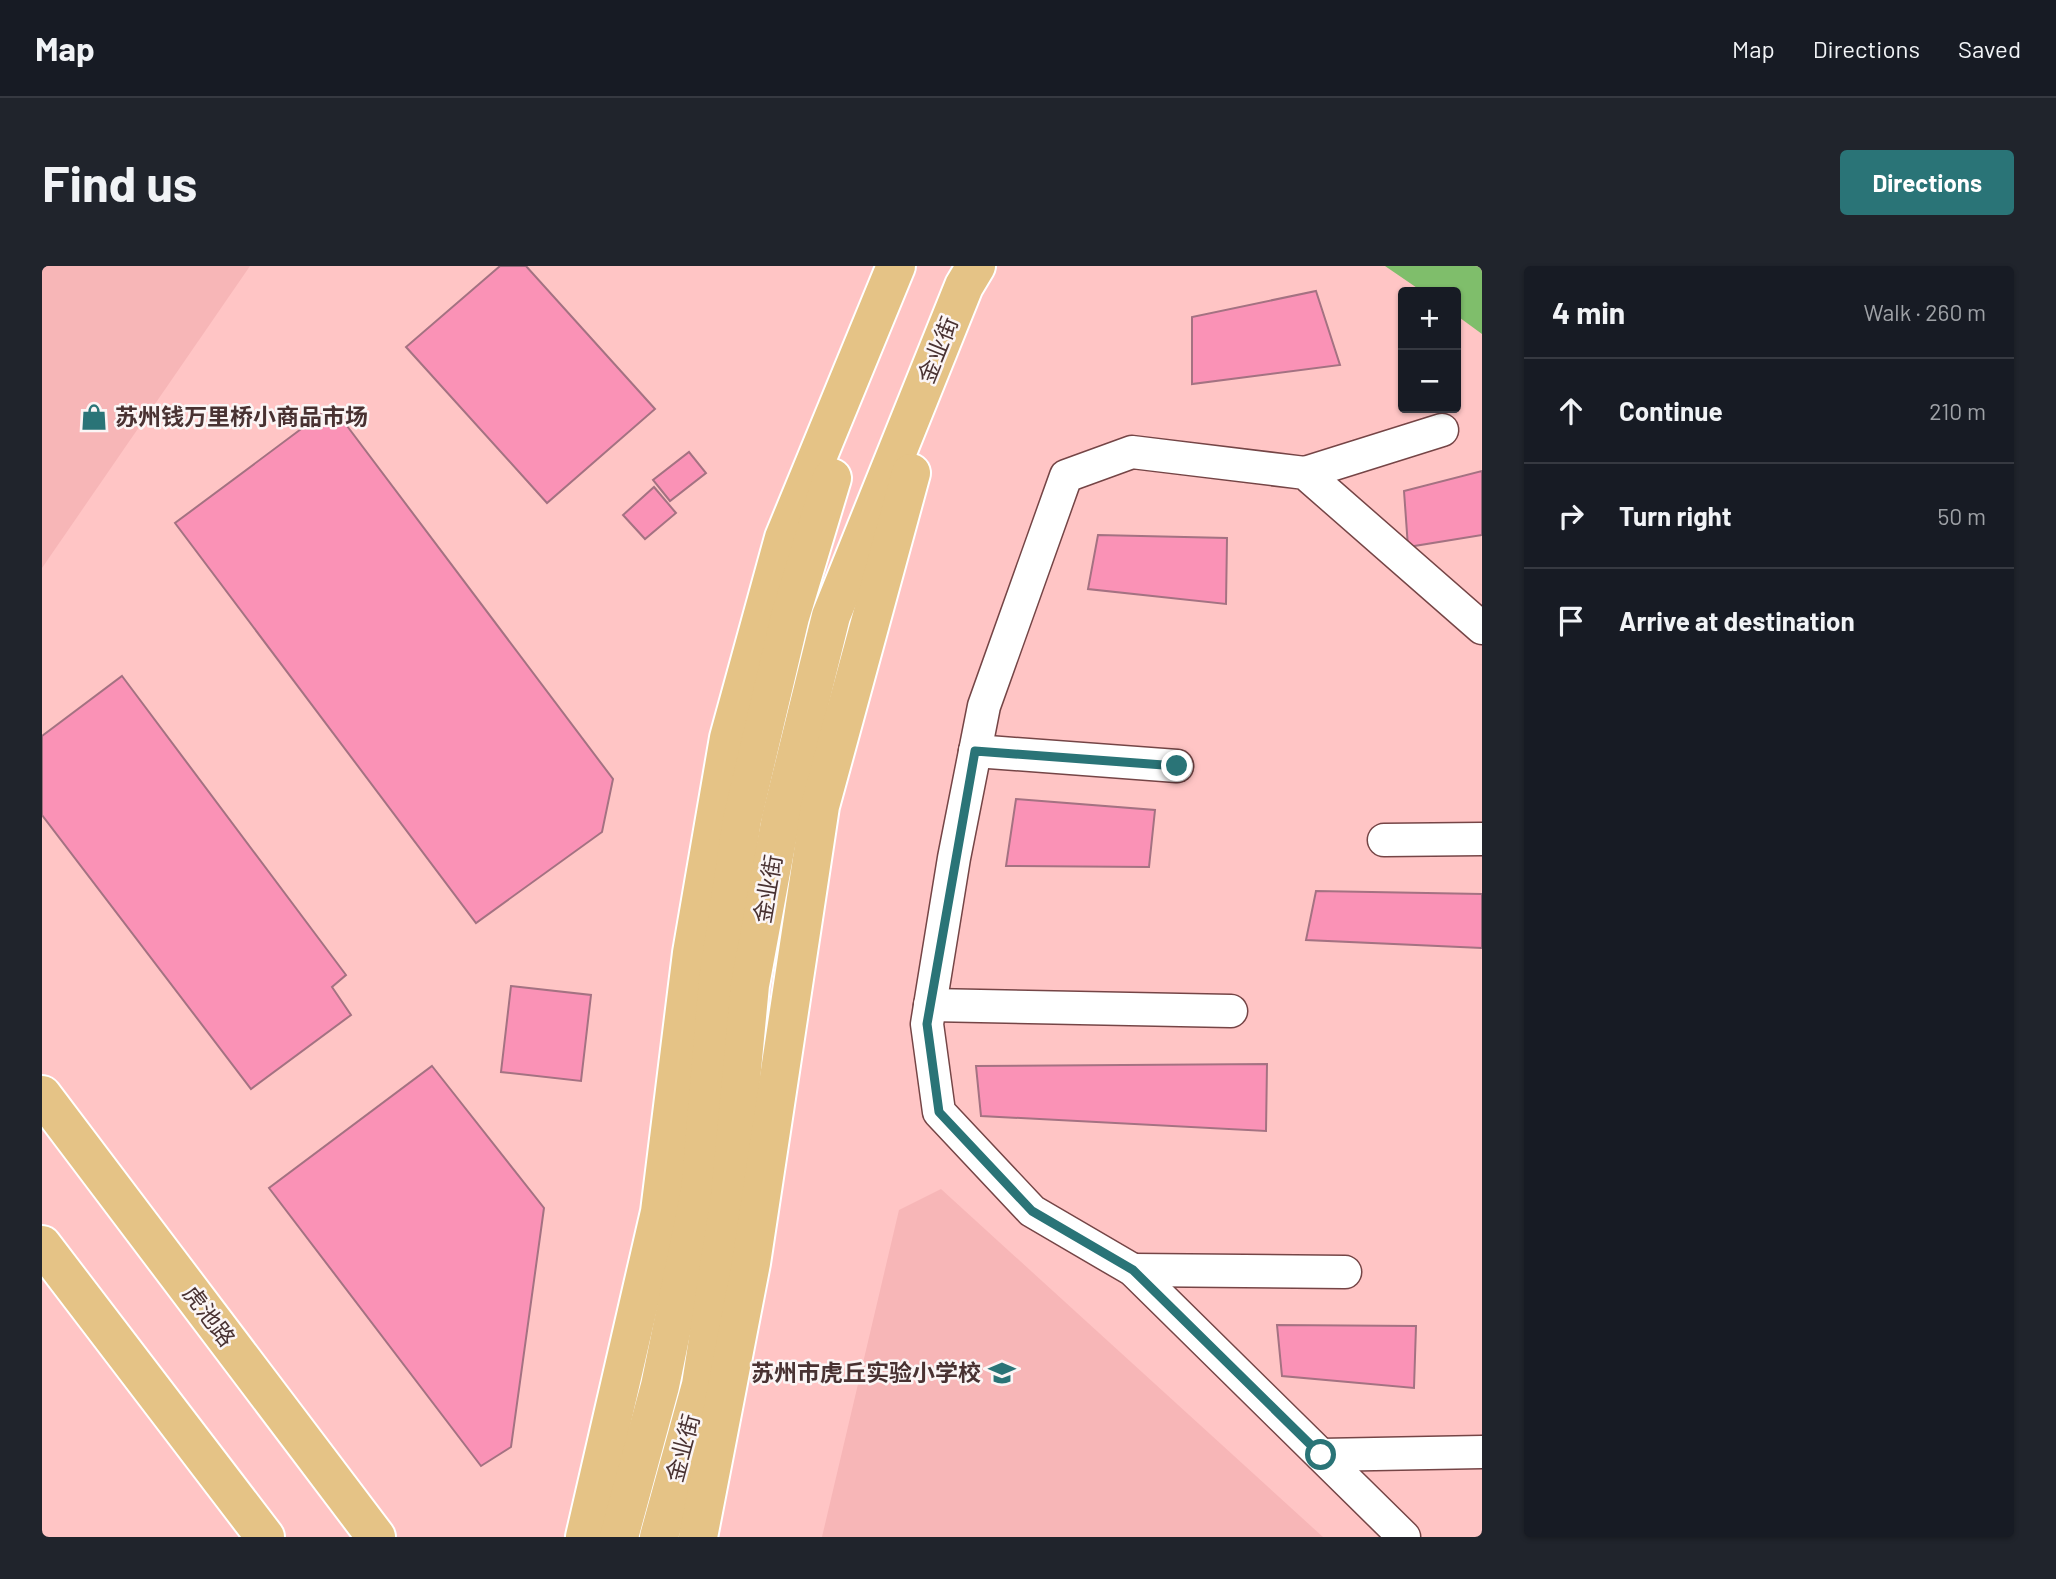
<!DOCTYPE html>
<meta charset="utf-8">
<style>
:root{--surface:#171b24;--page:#20242c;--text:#f1f3f6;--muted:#9ea1a6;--line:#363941;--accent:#2a7477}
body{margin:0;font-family:Barlow,"Noto Sans SC",sans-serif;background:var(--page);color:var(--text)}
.controls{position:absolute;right:21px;top:21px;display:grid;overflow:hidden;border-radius:7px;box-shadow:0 2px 5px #0004}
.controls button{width:63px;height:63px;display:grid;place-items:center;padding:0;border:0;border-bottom:2px solid var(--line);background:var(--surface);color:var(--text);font:35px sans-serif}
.stop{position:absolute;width:21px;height:21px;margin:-16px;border:5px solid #2a7477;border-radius:50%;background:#fff}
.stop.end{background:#2a7477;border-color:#fff;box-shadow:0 2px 7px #0008}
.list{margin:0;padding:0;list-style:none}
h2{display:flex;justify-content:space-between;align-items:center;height:91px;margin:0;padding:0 28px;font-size:30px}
h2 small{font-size:23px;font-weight:400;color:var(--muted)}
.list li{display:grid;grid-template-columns:46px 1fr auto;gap:21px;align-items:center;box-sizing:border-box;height:105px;padding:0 28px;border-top:2px solid var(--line)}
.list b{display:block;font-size:26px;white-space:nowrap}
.list em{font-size:23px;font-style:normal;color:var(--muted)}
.icon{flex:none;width:38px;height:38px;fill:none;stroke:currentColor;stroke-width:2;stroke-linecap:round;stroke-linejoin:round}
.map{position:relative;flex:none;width:1440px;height:1271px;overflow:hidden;border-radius:7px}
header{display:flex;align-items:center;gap:42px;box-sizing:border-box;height:98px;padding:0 35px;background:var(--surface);border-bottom:2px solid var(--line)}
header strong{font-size:33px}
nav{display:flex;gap:38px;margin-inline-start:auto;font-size:24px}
.intro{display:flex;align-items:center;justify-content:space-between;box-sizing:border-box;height:168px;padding:0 42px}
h1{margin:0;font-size:49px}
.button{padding:18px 32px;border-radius:7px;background:var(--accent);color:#fff;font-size:24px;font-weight:700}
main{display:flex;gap:42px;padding:0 42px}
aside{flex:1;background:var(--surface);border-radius:7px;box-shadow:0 2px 5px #0004}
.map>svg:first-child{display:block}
</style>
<header>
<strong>Map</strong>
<nav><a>Map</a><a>Directions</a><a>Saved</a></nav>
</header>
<div class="intro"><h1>Find us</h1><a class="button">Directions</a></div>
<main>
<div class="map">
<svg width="1440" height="1271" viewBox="0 0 1440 1271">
<rect width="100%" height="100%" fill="#ffc5c5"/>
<g fill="#f7b6b7">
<polygon points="0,0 208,0 0,302"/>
<polygon points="899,923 1281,1271 780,1271 857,944"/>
</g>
<polygon fill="#7fbe6b" points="1343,0 1440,0 1440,68 1414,49 1414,26 1381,26"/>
<g fill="#fa92b6" stroke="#a47282" stroke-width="2">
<polygon points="458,0 484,0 613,143 505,237 364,81"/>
<polygon points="1274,25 1298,99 1150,118 1150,51"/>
<polygon points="290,140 571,513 560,566 434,657 133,257"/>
<polygon points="647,186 664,207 628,235 611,214"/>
<polygon points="1440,205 1440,269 1366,281 1362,225"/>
<polygon points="612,221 634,247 603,273 581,249"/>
<polygon points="1056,269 1185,272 1184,338 1046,323"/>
<polygon points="80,410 304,709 290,721 309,749 209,823 0,549 0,470"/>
<polygon points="974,533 1113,544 1107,601 964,600"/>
<polygon points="1274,625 1440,628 1440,682 1264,674"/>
<polygon points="469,720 549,729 539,815 459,806"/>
<polygon points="1225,798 1224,865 939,850 934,800"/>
<polygon points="390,800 502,942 469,1181 439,1200 227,922"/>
<polygon points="1235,1059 1374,1060 1372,1122 1240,1110"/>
</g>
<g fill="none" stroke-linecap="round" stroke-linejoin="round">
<defs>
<g id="minor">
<polyline points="1263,207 1400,164"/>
<polyline points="933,485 1135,500"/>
<polyline points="1342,574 1440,573"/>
<polyline points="888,739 1189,745"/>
<polyline points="1091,1004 1303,1006"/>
<polyline points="1279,1189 1440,1186"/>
<polyline points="1362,1271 1091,1004 990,945 897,846 885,758 912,592 942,440 1024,210 1090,186 1263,207 1440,362"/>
</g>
<g id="major">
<polyline points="0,829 334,1271"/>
<polyline points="0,979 223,1271"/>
<polyline points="543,1271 618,946 650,687 687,472 742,272 854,0"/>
<polyline points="577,1271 618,1120 658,926 676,713 700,554 748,351 790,212"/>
<polyline points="617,1271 659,1119 688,929 708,719 739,552 789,350 922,20 934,0"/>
<polyline points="656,1271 709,997 778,540 869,207"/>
</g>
</defs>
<use href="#minor" stroke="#754546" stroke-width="35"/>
<use href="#major" stroke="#fff" stroke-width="42"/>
<use href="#minor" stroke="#fff" stroke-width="32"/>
<use href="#major" stroke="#e5c386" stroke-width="38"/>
</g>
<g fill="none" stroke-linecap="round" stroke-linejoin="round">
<polyline stroke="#2a7477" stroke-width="9" points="1135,500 933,485 885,758 897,846 990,945 1091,1004 1279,1189"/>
</g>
<defs>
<symbol id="shop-bare" viewBox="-9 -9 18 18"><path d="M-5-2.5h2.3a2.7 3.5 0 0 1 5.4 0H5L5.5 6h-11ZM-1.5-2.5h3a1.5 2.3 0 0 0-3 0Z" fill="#2a7477" stroke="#fbf5f5" stroke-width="2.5" paint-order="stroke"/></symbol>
<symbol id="school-bare" viewBox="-9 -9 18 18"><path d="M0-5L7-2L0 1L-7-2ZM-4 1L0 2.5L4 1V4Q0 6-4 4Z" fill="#2a7477" stroke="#fbf5f5" stroke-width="2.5" paint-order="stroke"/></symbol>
</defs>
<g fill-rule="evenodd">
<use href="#shop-bare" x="33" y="132" width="38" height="38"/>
<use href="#school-bare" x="941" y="1088" width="38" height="38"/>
</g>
<g text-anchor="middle" stroke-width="5" stroke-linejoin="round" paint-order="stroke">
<g font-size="23" fill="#493232" stroke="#fbf5f5">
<text transform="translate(896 84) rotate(-68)" y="8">金业街</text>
<text transform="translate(726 623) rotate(-80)" y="8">金业街</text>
<text transform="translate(167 1050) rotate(53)" y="8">虎池路</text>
<text transform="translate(641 1182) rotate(-75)" y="8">金业街</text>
</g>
<g font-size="23" font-weight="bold" fill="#493232" stroke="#fbf5f5" text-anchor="start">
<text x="73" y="159">苏州钱万里桥小商品市场</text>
<text x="939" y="1115" text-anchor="end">苏州市虎丘实验小学校</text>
</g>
</g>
</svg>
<div class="controls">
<button>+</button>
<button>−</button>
</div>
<div class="stop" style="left:1279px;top:1189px"></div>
<div class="stop end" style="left:1135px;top:500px"></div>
</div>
<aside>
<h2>4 min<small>Walk · 260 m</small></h2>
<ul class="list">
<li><svg class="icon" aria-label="ahead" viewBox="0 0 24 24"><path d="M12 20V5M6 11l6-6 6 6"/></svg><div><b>Continue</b></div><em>210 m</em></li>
<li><svg class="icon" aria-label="right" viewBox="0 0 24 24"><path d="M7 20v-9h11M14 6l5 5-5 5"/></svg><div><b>Turn right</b></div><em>50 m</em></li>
<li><svg class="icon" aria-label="arrive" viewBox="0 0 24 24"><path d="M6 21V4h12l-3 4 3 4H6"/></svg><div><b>Arrive at destination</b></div></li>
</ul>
</aside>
</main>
